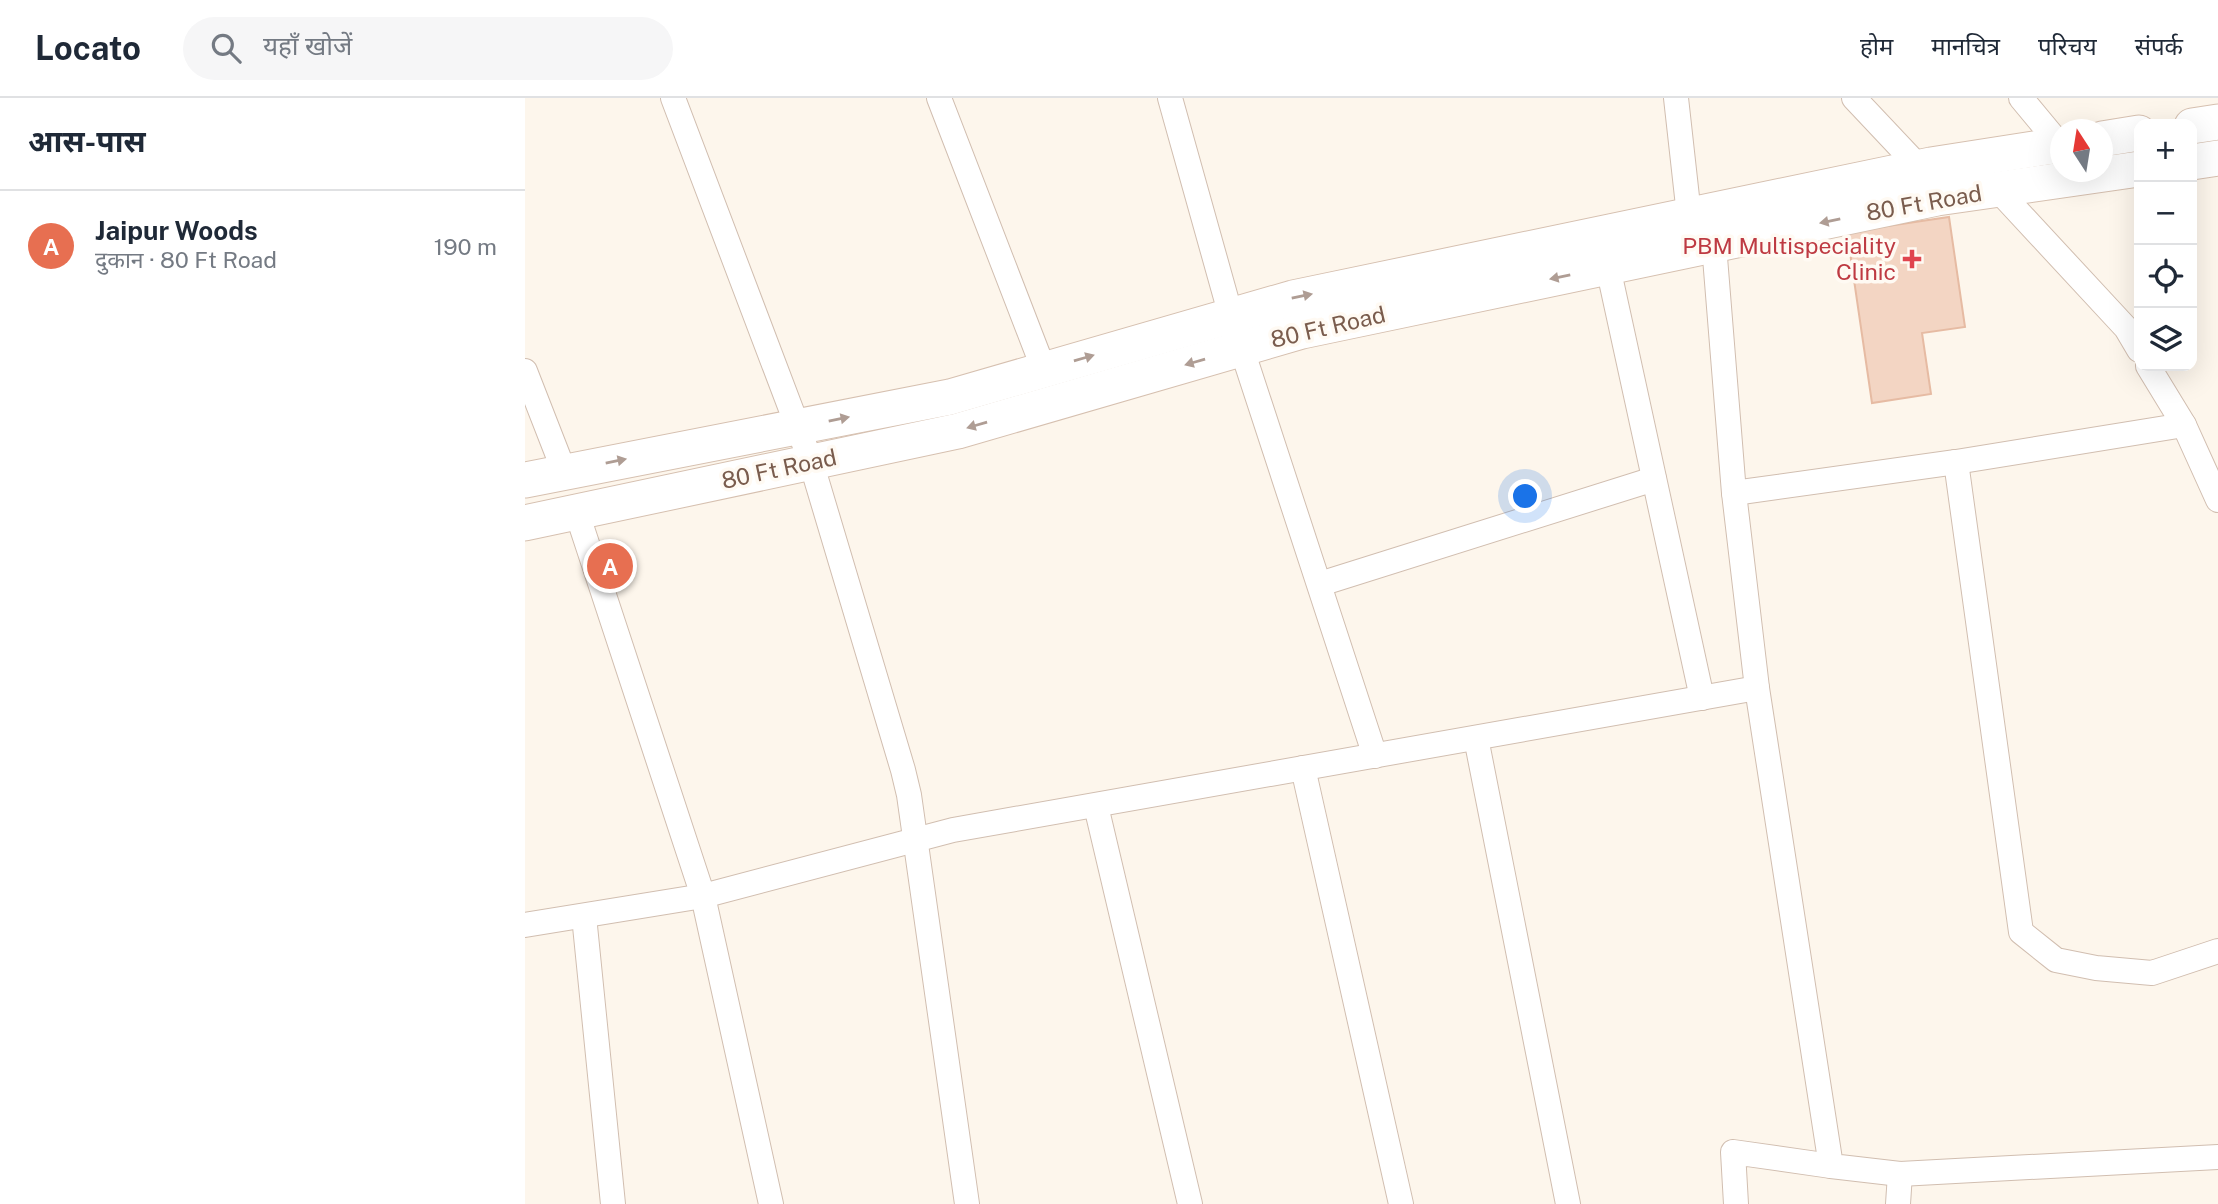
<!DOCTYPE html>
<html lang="hi">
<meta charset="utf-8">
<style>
:root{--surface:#fff;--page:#f6f6f7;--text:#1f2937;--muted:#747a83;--line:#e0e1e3;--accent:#e76f51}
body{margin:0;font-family:"Public Sans","Noto Sans Devanagari",sans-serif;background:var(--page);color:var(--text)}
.controls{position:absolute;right:21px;top:21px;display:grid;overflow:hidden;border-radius:14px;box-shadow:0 7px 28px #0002}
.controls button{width:63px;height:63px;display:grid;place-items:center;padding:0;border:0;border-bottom:2px solid var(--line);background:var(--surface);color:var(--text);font:35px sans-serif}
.compass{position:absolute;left:1525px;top:21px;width:63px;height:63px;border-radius:50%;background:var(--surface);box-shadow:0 7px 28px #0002;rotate:348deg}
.you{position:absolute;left:1001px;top:399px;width:24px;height:24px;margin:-18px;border:5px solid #fff;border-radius:50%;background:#1a73e8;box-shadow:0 0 0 10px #1a73e833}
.badge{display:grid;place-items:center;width:46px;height:46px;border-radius:50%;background:var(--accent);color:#fff;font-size:23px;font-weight:700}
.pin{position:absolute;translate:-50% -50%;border:4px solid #fff;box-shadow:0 2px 7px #0006}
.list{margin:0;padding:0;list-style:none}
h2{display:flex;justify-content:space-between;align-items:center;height:91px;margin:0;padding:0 28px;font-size:30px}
h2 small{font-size:23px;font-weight:400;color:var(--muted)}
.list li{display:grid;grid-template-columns:46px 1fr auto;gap:21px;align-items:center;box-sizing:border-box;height:112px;padding:0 28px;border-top:2px solid var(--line)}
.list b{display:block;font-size:26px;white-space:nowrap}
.list p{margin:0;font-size:23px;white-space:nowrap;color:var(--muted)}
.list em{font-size:23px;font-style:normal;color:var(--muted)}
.icon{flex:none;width:38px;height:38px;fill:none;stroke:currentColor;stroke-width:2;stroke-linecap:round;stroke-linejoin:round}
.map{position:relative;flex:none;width:1693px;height:1106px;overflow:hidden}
header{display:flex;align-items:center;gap:42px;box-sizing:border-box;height:98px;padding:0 35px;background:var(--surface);border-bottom:2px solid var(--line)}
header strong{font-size:33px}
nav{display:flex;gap:38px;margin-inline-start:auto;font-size:24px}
.search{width:490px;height:63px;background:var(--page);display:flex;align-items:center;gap:18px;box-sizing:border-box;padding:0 24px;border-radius:38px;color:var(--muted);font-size:26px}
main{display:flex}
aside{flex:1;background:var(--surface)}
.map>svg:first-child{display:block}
</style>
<header>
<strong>Locato</strong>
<div class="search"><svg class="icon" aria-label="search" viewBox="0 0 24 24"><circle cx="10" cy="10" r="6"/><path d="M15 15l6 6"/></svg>यहाँ खोजें</div>
<nav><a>होम</a><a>मानचित्र</a><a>परिचय</a><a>संपर्क</a></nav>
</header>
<main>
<aside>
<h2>आस-पास<small></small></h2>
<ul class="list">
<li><span class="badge">A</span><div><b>Jaipur Woods</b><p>दुकान · 80 Ft Road</p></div><em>190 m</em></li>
</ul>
</aside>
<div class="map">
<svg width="1693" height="1106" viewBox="0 0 1693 1106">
<rect width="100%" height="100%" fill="#fdf6ec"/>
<polygon fill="#f3d5c3" stroke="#e6bba3" stroke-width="2" points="1424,119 1440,229 1397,235 1406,296 1347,305 1322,134"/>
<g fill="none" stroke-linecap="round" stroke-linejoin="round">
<defs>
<g id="street">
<polyline points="148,0 286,364 378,672 384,697 442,1106"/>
<polyline points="414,0 519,272"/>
<polyline points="645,0 706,218 850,658"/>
<polyline points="1151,0 1164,117"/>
<polyline points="1329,0 1394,69"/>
<polyline points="1496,0 1535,47"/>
<polyline points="1473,92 1601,230 1614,252"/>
<polyline points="1189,147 1209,395 1232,590 1306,1068 1375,1076 1693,1059"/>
<polyline points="1083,169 1177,600"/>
<polyline points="1623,268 1659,327 1693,402"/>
<polyline points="0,273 39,373"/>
<polyline points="1431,364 1496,834 1531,862 1571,870 1627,875 1693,853"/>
<polyline points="1209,395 1431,364 1659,327"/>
<polyline points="52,415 178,798 246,1106"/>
<polyline points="795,486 1129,381"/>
<polyline points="951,640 1043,1106"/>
<polyline points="778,670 876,1106"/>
<polyline points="571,708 665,1106"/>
<polyline points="59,818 88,1106"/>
<polyline points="0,827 178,798 428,732 1232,590"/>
<polyline points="1211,1106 1208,1054 1306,1068"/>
<polyline points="1373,1106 1375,1076"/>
</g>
<g id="secondary">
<polyline points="1667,28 1693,24"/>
<polyline points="1577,41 1614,35"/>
<polyline points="1667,64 1693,60"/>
<polyline points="0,382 425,299 768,200 1406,67 1535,47"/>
<polyline points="0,425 433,333 777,233 1412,100 1614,71"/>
</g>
</defs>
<use href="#street" stroke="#d1beb0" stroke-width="26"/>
<use href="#secondary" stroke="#d6c0b0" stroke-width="37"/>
<use href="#street" stroke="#fff" stroke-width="24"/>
<use href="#secondary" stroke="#fff" stroke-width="35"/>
</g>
<defs><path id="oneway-solid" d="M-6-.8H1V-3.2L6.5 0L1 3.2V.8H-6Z" transform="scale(1.75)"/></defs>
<g fill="#af9d94">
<use href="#oneway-solid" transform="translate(1305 123) rotate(168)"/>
<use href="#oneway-solid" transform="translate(1035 179) rotate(168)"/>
<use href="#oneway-solid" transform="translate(777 198) rotate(-12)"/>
<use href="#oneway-solid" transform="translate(559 260) rotate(-16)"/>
<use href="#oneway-solid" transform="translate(670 264) rotate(164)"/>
<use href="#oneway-solid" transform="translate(314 321) rotate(-11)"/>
<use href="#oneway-solid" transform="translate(452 327) rotate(164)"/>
<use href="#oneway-solid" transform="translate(91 363) rotate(-11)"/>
</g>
<path fill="#e0444e" stroke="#fffaf3" stroke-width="2.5" d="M1383.5 150.5h7v7h7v7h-7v7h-7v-7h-7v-7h7z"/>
<g text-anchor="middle" stroke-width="7" stroke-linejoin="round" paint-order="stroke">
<g font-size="23" fill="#7a5c4d" stroke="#fffaf3">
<text transform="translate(1399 105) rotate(-10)" y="8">80 Ft Road</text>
<text transform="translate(803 229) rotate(-13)" y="8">80 Ft Road</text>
<text transform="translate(254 371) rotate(-12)" y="8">80 Ft Road</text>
</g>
<g font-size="23" fill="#be3a42" stroke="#fffaf3" text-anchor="end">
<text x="1371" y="156">PBM Multispeciality<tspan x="1371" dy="26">Clinic</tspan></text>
</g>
</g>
</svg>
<div class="controls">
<button>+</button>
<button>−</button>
<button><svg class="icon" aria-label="locate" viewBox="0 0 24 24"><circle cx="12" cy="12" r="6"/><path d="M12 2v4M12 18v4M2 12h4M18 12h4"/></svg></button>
<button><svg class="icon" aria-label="layers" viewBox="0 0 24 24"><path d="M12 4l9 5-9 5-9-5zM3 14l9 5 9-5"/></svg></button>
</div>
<svg class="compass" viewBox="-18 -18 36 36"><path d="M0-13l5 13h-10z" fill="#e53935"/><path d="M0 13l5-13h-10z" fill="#747a83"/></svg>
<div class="you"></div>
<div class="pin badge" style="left:85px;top:468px">A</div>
</div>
</main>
